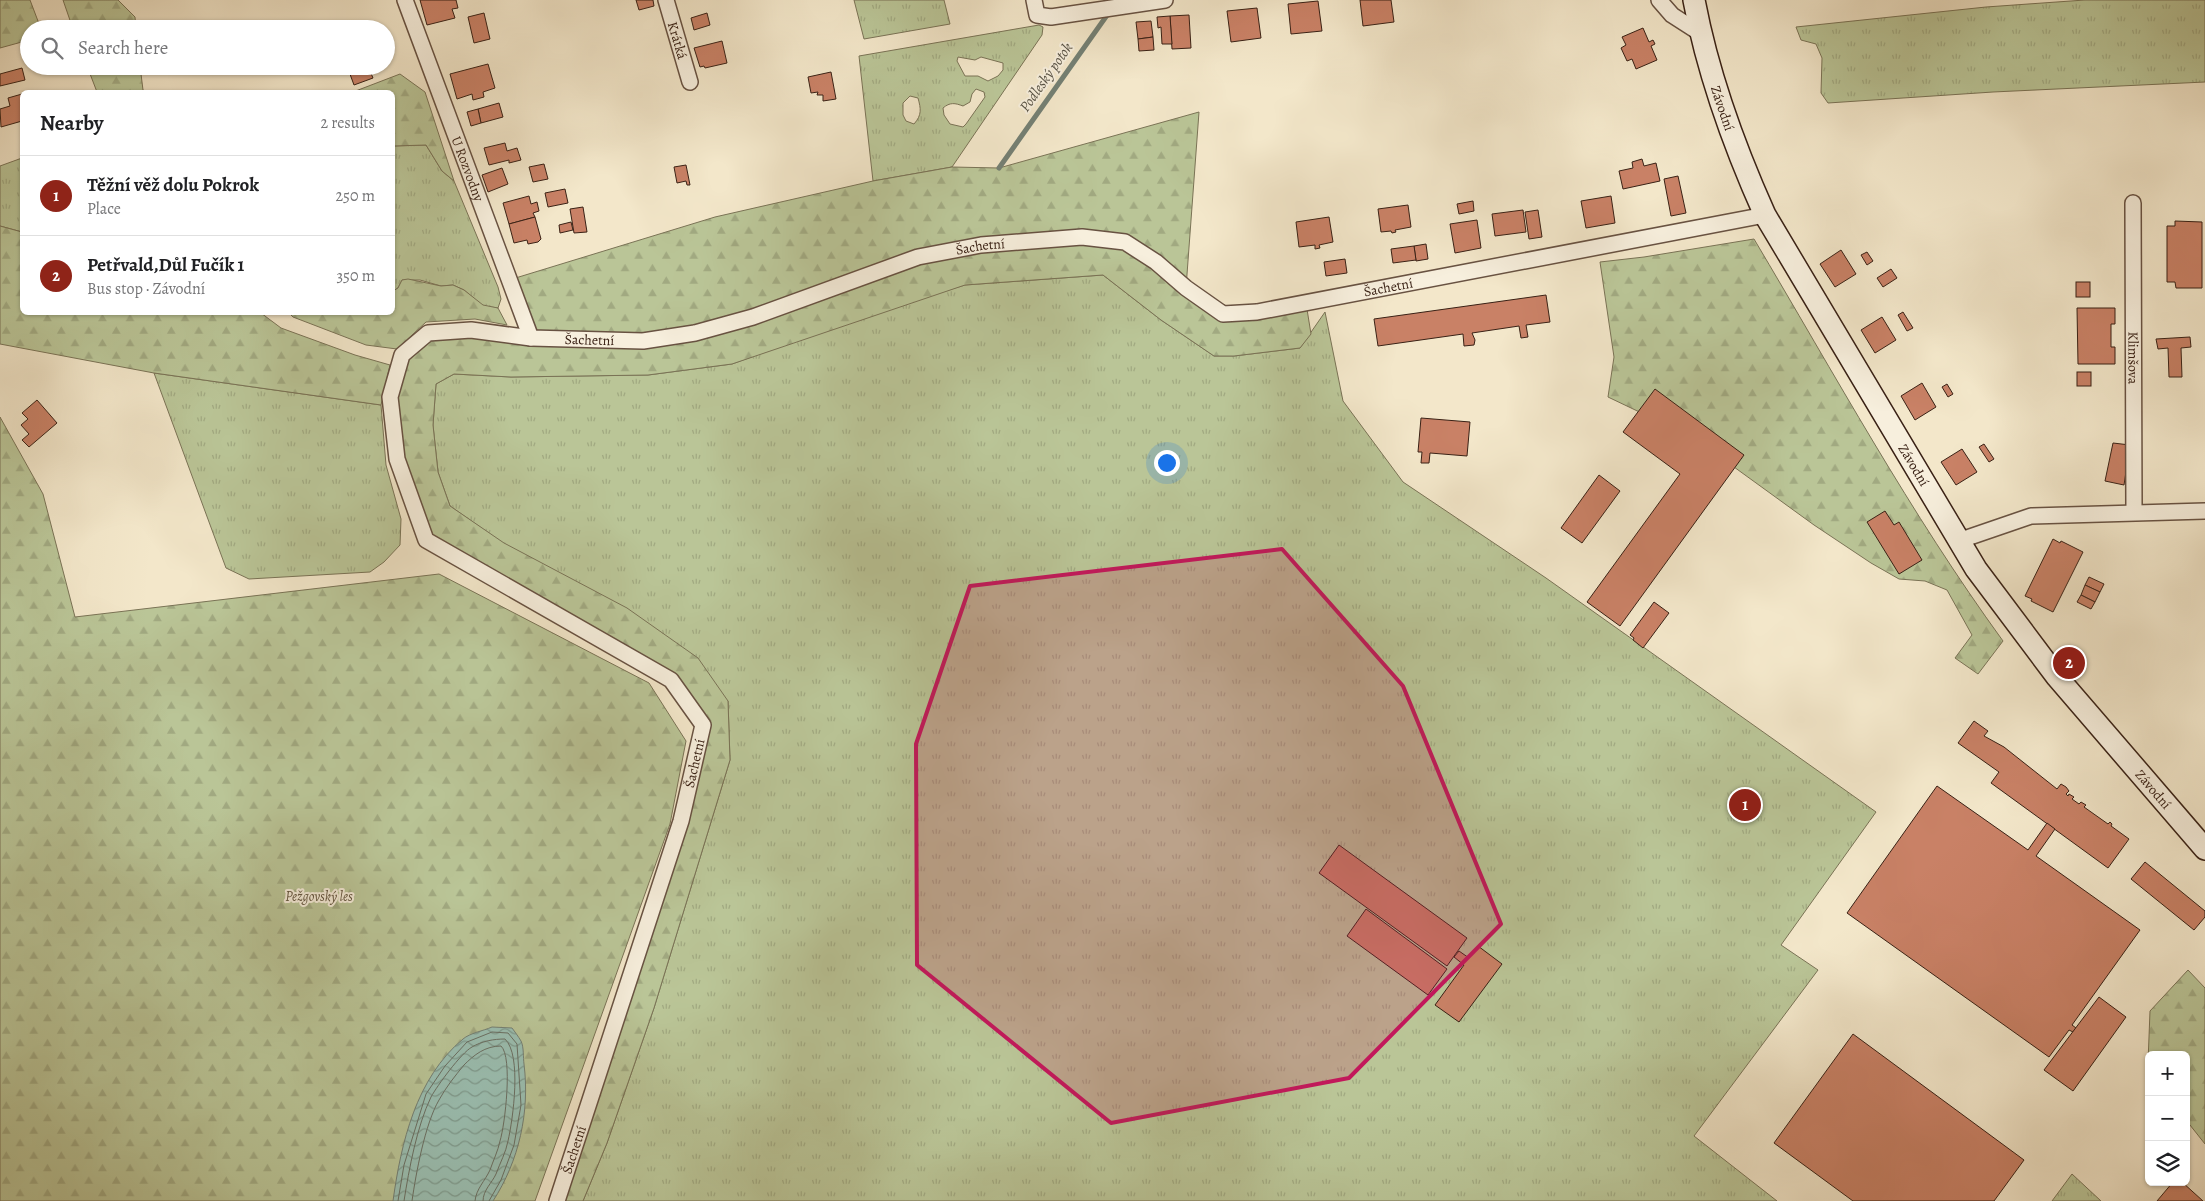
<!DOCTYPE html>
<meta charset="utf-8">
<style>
:root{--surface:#fff;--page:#f6f6f6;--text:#202124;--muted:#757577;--line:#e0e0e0;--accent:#8f2418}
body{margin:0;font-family:Alegreya,serif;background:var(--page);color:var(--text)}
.controls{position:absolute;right:15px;bottom:15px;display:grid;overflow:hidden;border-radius:8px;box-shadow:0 1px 4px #0004}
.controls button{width:45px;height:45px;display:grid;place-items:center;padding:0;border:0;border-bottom:1px solid var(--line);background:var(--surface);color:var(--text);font:25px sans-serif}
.you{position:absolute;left:1166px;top:462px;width:18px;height:18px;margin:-12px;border:4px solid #fff;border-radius:50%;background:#1a73e8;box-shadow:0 0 0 8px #1a73e833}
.badge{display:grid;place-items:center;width:32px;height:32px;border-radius:50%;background:var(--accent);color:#fff;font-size:16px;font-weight:700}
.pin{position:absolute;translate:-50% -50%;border:2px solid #fff;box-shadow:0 1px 5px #0006}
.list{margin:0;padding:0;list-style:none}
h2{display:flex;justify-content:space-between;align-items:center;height:65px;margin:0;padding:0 20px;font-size:21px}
h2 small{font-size:16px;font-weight:400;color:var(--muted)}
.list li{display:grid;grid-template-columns:32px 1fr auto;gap:15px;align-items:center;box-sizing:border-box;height:80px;padding:0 20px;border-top:1px solid var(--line)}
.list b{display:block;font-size:19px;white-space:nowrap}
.list p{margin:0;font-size:16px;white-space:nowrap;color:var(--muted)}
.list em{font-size:16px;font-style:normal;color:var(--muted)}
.icon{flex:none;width:28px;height:28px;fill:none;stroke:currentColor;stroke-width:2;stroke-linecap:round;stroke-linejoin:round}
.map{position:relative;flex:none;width:2205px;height:1201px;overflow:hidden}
.search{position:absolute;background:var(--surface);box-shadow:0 1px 4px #0004;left:20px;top:20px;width:375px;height:55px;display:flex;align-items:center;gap:12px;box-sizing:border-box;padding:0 18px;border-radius:28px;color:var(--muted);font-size:19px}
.panel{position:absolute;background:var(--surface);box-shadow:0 1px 4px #0004;left:20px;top:90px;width:375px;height:225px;border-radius:8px}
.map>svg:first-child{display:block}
</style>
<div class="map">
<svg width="2205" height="1201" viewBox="0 0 2205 1201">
<defs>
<pattern id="grass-tufts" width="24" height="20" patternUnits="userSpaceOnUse" patternTransform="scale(1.25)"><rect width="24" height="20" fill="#bac597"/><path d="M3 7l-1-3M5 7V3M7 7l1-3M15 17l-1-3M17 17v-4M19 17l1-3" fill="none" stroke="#a1a981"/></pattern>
<pattern id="forest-firs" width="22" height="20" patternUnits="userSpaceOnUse" patternTransform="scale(1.25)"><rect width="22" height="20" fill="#bac597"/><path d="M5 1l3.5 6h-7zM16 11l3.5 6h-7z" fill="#a1a981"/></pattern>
<pattern id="water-waves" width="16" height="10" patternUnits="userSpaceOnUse" patternTransform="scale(1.25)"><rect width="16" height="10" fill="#9bc0b3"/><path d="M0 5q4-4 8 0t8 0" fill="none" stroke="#7f9c90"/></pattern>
</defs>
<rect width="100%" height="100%" fill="#f3e7ca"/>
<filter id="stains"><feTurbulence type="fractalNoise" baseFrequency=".004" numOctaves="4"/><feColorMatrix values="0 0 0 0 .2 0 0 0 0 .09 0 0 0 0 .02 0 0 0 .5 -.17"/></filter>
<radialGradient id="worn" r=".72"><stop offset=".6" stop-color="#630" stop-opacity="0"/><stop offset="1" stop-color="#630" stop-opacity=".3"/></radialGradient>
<g fill="url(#grass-tufts)" stroke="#7a7356" fill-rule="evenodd">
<polygon points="854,0 944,0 950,24 864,39"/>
<polygon points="2085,0 2205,0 2205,82 1993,92 1828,103 1821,93 1822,58 1816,44 1801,40 1796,27 1986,7"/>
<path d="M1039 25 1043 27 1042 35 952 167 873 181 859 56ZM958 57 975 60 981 57 1003 63V70L998 76 988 81 978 76H965L957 61ZM976 89 984 92 985 97 966 124 963 127 950 124 944 115 943 108C950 102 955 103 963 106L970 102 972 94ZM910 96 918 98C921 109 922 115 914 124L906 121 903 115V103Z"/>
<polygon points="426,145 442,171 454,181 498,287 501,299 498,308 483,306 464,290 453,285 441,286 420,280 402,280 398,288 393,291 392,146"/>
<polygon points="22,158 22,232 0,226 0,166"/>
<polygon points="1103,275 1161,320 1214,356 1234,356 1300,348 1325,312 1343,401 1403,482 1546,578 1876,812 1781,945 1818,970 1694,1136 1777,1201 583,1201 607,1143 654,1008 730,760 728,701 450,506 438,472 433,425 436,384 454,374 511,377 648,375 732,364 878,311 965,285"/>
<polygon points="154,373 381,405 386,465 401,519 400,545 384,562 370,572 249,579 226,568"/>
<polygon points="2072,1174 2101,1201 2052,1201"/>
</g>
<g fill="url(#forest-firs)" stroke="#7a7356">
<polygon points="0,0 30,0 41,29 29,29 29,40 0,48"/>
<polygon points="63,0 118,0 135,17 136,29 73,29"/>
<polygon points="87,66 140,66 143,90 146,92 97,92"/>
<polygon points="400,74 425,92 454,181 442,171 426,145 393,146 392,92 353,92"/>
<polygon points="1199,112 1186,288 1223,314 1306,303 1311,334 1300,348 1234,356 1214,356 1161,320 1103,275 965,285 732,364 648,375 511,377 454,374 436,384 433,425 438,472 450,506 504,543 627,608 698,658 728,701 730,760 654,1008 607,1143 583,1201 557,1201 703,725 671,680 426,540 414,511 390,397 401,360 428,333 531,338 509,280 715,217 873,181 952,167 999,168"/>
<polygon points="0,226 22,232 22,312 261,313 281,328 355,355 390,365 381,405 154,373 0,344"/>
<path d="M1754 239C1835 375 1910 513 2003 641L1978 674 1955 658 1972 635 1947 590 1925 581 1899 579 1871 563 1814 525 1694 438 1608 397 1614 357 1600 262 1644 257Z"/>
<polygon points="408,279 441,286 453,285 464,290 483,305 498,308 507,325 475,319 426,322 397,349 366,345 293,317 289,313 392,312 393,291 398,288 402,280"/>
<polygon points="0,417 43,494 75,617 439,574 649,683 686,741 670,824 535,1201 0,1201"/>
<polygon points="2188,970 2205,988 2205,1144 2186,1120 2186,1055 2149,1055 2148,1063 2150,1011"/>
</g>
<path fill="url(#water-waves)" stroke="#748074" d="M492 1027 512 1028C515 1032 518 1036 521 1041 524 1047 523 1057 524 1064 530 1112 519 1161 493 1201H393C401 1143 416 1078 463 1039 470 1033 483 1031 492 1027Z"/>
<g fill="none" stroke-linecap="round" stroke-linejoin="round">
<g stroke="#6a7064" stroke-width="1">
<polyline points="398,1201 404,1165 426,1094 445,1066 467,1042 492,1032 508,1033 517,1044 521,1105 514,1145 501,1180 489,1201"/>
<path d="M404 1201C409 1169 417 1126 431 1097 437 1086 461 1053 472 1047 482 1041 494 1039 505 1039 522 1055 513 1119 508 1141 506 1152 500 1163 496 1174 492 1183 483 1190 483 1201"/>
<path d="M412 1201C416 1173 425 1124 439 1100 446 1087 455 1076 464 1065 474 1055 485 1046 501 1046 513 1057 505 1125 500 1141 498 1151 493 1161 490 1170 485 1181 476 1189 475 1201"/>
</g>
<polyline stroke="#748074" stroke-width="5" points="999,168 1110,11"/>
</g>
<g fill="#c98166" stroke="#392115">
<polygon points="420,0 456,0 458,8 452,9 455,18 427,25"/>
<polygon points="636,0 653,0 654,6 639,10"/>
<polygon points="1360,0 1391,0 1394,22 1363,26"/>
<polygon points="1318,1 1322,31 1291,34 1288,4"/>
<polygon points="1257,8 1261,38 1231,42 1227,11"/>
<polygon points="484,13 490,39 474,43 468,17"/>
<polygon points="707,13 710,25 694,30 691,18"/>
<polygon points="1189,15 1191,48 1172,49 1170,16"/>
<polygon points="1170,16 1172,44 1162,44 1161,27 1158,28 1157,17"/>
<polygon points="1151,21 1153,37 1138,39 1136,22"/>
<polygon points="1643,28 1649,42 1653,40 1655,44 1651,46 1657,60 1636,69 1632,59 1627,61 1621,48 1626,45 1622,37"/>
<polygon points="1153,37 1154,50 1139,51 1138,39"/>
<polygon points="722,41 727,63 705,68 704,66 700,67 694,48"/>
<polygon points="488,64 495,88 483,92 484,97 473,100 472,94 457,99 450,74"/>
<polygon points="347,66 382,66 382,67 370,71 373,78 354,85"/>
<polygon points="22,68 25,80 0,86 0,74"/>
<polygon points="831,72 836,99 823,101 823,95 817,95 818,92 811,93 808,77"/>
<polygon points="22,94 22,121 1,127 0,109 10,106 8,98"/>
<polygon points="499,103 503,117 481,123 478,109"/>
<polygon points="478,109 481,123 471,126 467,112"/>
<polygon points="505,143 507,151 517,148 521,160 509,163 509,160 489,165 484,148"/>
<polygon points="1642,159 1644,166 1656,163 1660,181 1623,189 1619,171 1633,168 1632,162"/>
<polygon points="544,164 548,179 533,182 529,167"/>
<polygon points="686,165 690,185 687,185 686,181 677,183 674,167"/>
<polygon points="502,168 508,184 488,192 482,175"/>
<polygon points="1678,176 1686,213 1671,216 1664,179"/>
<polygon points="565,189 568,203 548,207 545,193"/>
<polygon points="529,196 531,204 537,202 539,211 533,213 535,217 509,224 503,203"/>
<polygon points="1611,196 1615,223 1586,228 1581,201"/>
<polygon points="1473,201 1474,211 1459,214 1457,204"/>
<polygon points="1408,205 1411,227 1395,230 1396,232 1392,233 1391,231 1381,232 1378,209"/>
<polygon points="583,207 587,232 574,233 570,209"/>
<polygon points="1523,210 1526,232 1495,236 1492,214"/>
<polygon points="1538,210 1542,237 1529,239 1525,212"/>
<polygon points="535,217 541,239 538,242 528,244 527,240 514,243 509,224"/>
<polygon points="1329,217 1333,242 1319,245 1320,248 1315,249 1315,245 1299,247 1296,222"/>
<polygon points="1477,220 1481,248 1455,253 1450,224"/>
<polygon points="2175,221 2202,222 2202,288 2176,288 2175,282 2167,282 2167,226 2175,226"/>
<polygon points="571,222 573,230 560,233 559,225"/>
<polygon points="1426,244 1428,259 1416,261 1414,246"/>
<polygon points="1414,246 1416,260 1393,263 1391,249"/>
<polygon points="1841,250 1856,274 1835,287 1820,264"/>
<polygon points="1867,252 1873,261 1867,265 1861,255"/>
<polygon points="1345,259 1347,273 1326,276 1324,262"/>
<polygon points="1891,269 1897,278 1883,287 1877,278"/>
<rect x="2076" y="282" width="14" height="15"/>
<polygon points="1546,295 1550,322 1526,325 1528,337 1521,338 1519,326 1472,333 1475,340 1474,345 1464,346 1463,334 1378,346 1374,319"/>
<polygon points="2077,308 2115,308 2115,324 2111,324 2111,347 2115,347 2115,364 2078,364"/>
<polygon points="1903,312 1913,328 1907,331 1898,315"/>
<polygon points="1882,317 1896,340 1875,353 1861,330"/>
<polygon points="2190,337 2191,347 2181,348 2182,377 2169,377 2168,348 2158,349 2156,339"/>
<rect x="2077" y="372" width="14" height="14"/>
<polygon points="1922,383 1936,407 1915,420 1901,396"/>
<polygon points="1947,384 1953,394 1948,397 1942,387"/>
<polygon points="1655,389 1744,455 1620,626 1587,602 1680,474 1623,432"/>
<polygon points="37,400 57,423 29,447 22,440 29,434 21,425 28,419 22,413"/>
<polygon points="1421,418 1470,422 1467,456 1430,453 1429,463 1421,463 1422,452 1418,452"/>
<polygon points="2113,443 2130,445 2124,485 2105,481"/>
<polygon points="1984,444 1994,459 1989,462 1979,447"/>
<polygon points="1962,449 1977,472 1956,485 1941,462"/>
<polygon points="1599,475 1620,491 1582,543 1561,528"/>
<polygon points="1885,511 1894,525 1899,522 1922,560 1899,574 1867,522"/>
<polygon points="2053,539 2060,543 2061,541 2083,552 2053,612 2031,601 2032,599 2025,596"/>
<polygon points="2089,577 2104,584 2100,592 2085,585"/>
<polygon points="2085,585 2100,592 2095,602 2081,595"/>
<polygon points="2081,595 2095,602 2091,609 2077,602"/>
<polygon points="1654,602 1669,613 1643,648 1633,640 1634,638 1630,635"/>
<polygon points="1974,721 1988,731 1984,736 2004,747 2057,789 2061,784 2066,787 2069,791 2066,794 2068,796 2069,794 2074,797 2072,799 2079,804 2081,802 2086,805 2084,807 2108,824 2110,822 2112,824 2111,826 2129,839 2108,868 1991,783 1999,772 1958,743"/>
<polygon points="1937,786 2028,850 2047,823 2055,829 2036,856 2140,930 2072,1025 2076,1028 2073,1032 2069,1030 2049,1057 1847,913"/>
<polygon points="1339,845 1467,938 1447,966 1319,873"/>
<polygon points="2145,862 2205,911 2205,917 2194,930 2131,879"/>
<polygon points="1366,909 1447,969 1428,995 1347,936"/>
<polygon points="1478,946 1502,964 1459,1022 1435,1005 1464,965 1454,957 1459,951 1469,958"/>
<polygon points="2099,997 2126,1017 2073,1091 2044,1070"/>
<polygon points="1853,1034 2024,1160 1994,1201 1853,1201 1774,1143"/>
<polygon points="2173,1182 2182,1182 2203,1201 2157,1201"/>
</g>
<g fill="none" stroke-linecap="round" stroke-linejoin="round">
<defs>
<g id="street">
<path id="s1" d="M405 0 531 338"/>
<path id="s2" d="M666 0 690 82"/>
<polyline points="1034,0 1037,15 1051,17 1165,0"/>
<polyline points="1659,0 1672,15 1700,33"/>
<path id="s3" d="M2133 203 2134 512"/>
<polyline points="1961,540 2031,516 2205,511"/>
<path id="s4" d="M557 1201 681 821 703 725 671 680 426 540 397 459 390 397 402 355 428 333 471 330 531 338 643 341 695 333 753 317 918 257 981 245 1082 237 1125 242 1156 262 1186 288 1223 314 1257 312 1765 215"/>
</g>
<g id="secondary">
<path id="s5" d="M1694 0C1708 75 1734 146 1765 215L1976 569 2057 677 2205 849"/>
</g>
</defs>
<use href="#street" stroke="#685242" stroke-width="18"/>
<use href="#secondary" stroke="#392115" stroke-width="24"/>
<use href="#street" stroke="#f7efdd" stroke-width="15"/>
<use href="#secondary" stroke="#f7efdd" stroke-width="21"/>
</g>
<path fill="#c2185b" fill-opacity="0.2" stroke="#c2185b" stroke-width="4" stroke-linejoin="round" d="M1282 549 1403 686 1501 924 1349 1078 1111 1123 917 965 916 744 970 586Z"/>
<g text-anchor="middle" stroke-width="4" stroke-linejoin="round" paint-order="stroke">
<g font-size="14" fill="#392115" stroke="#f7efdd">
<text dy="5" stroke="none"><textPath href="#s2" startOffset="42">Krátká</textPath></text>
<text dy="5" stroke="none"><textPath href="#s5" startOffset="112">Závodní</textPath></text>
<text dy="5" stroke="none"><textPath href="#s1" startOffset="180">U Rozvodny</textPath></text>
<text dy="5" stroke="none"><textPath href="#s4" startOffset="1629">Šachetní</textPath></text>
<text dy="5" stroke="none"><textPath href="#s4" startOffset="2064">Šachetní</textPath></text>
<text dy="5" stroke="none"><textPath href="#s4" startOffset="1224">Šachetní</textPath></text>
<text dy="5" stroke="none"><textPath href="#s3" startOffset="155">Klimšova</textPath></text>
<text dy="5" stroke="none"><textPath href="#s5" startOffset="518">Závodní</textPath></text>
<text dy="5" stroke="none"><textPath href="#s4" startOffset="459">Šachetní</textPath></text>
<text dy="5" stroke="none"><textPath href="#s5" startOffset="922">Závodní</textPath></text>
<text dy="5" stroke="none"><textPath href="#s4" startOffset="54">Šachetní</textPath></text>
</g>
<g font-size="14" font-style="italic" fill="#60523c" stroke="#f7efdd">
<text x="319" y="901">Pežgovský les</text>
</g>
<g font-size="15" font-style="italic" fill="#565144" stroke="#f7efdd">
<text transform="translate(1046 77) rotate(-55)" y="5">Podleský potok</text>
</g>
</g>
<rect width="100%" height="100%" filter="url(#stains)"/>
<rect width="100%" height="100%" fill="url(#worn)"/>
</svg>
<div class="controls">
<button>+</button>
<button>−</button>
<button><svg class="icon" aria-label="layers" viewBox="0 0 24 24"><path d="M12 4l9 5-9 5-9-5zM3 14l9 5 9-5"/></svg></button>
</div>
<div class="you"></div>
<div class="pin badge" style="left:1745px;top:805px">1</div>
<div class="pin badge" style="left:2069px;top:663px">2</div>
<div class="search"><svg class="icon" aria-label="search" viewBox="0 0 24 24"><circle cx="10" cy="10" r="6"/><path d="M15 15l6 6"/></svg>Search here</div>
<section class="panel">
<h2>Nearby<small>2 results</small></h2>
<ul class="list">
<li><span class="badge">1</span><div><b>Těžní věž dolu Pokrok</b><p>Place</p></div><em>250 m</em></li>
<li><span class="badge">2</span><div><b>Petřvald,Důl Fučík 1</b><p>Bus stop · Závodní</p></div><em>350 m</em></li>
</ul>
</section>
</div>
